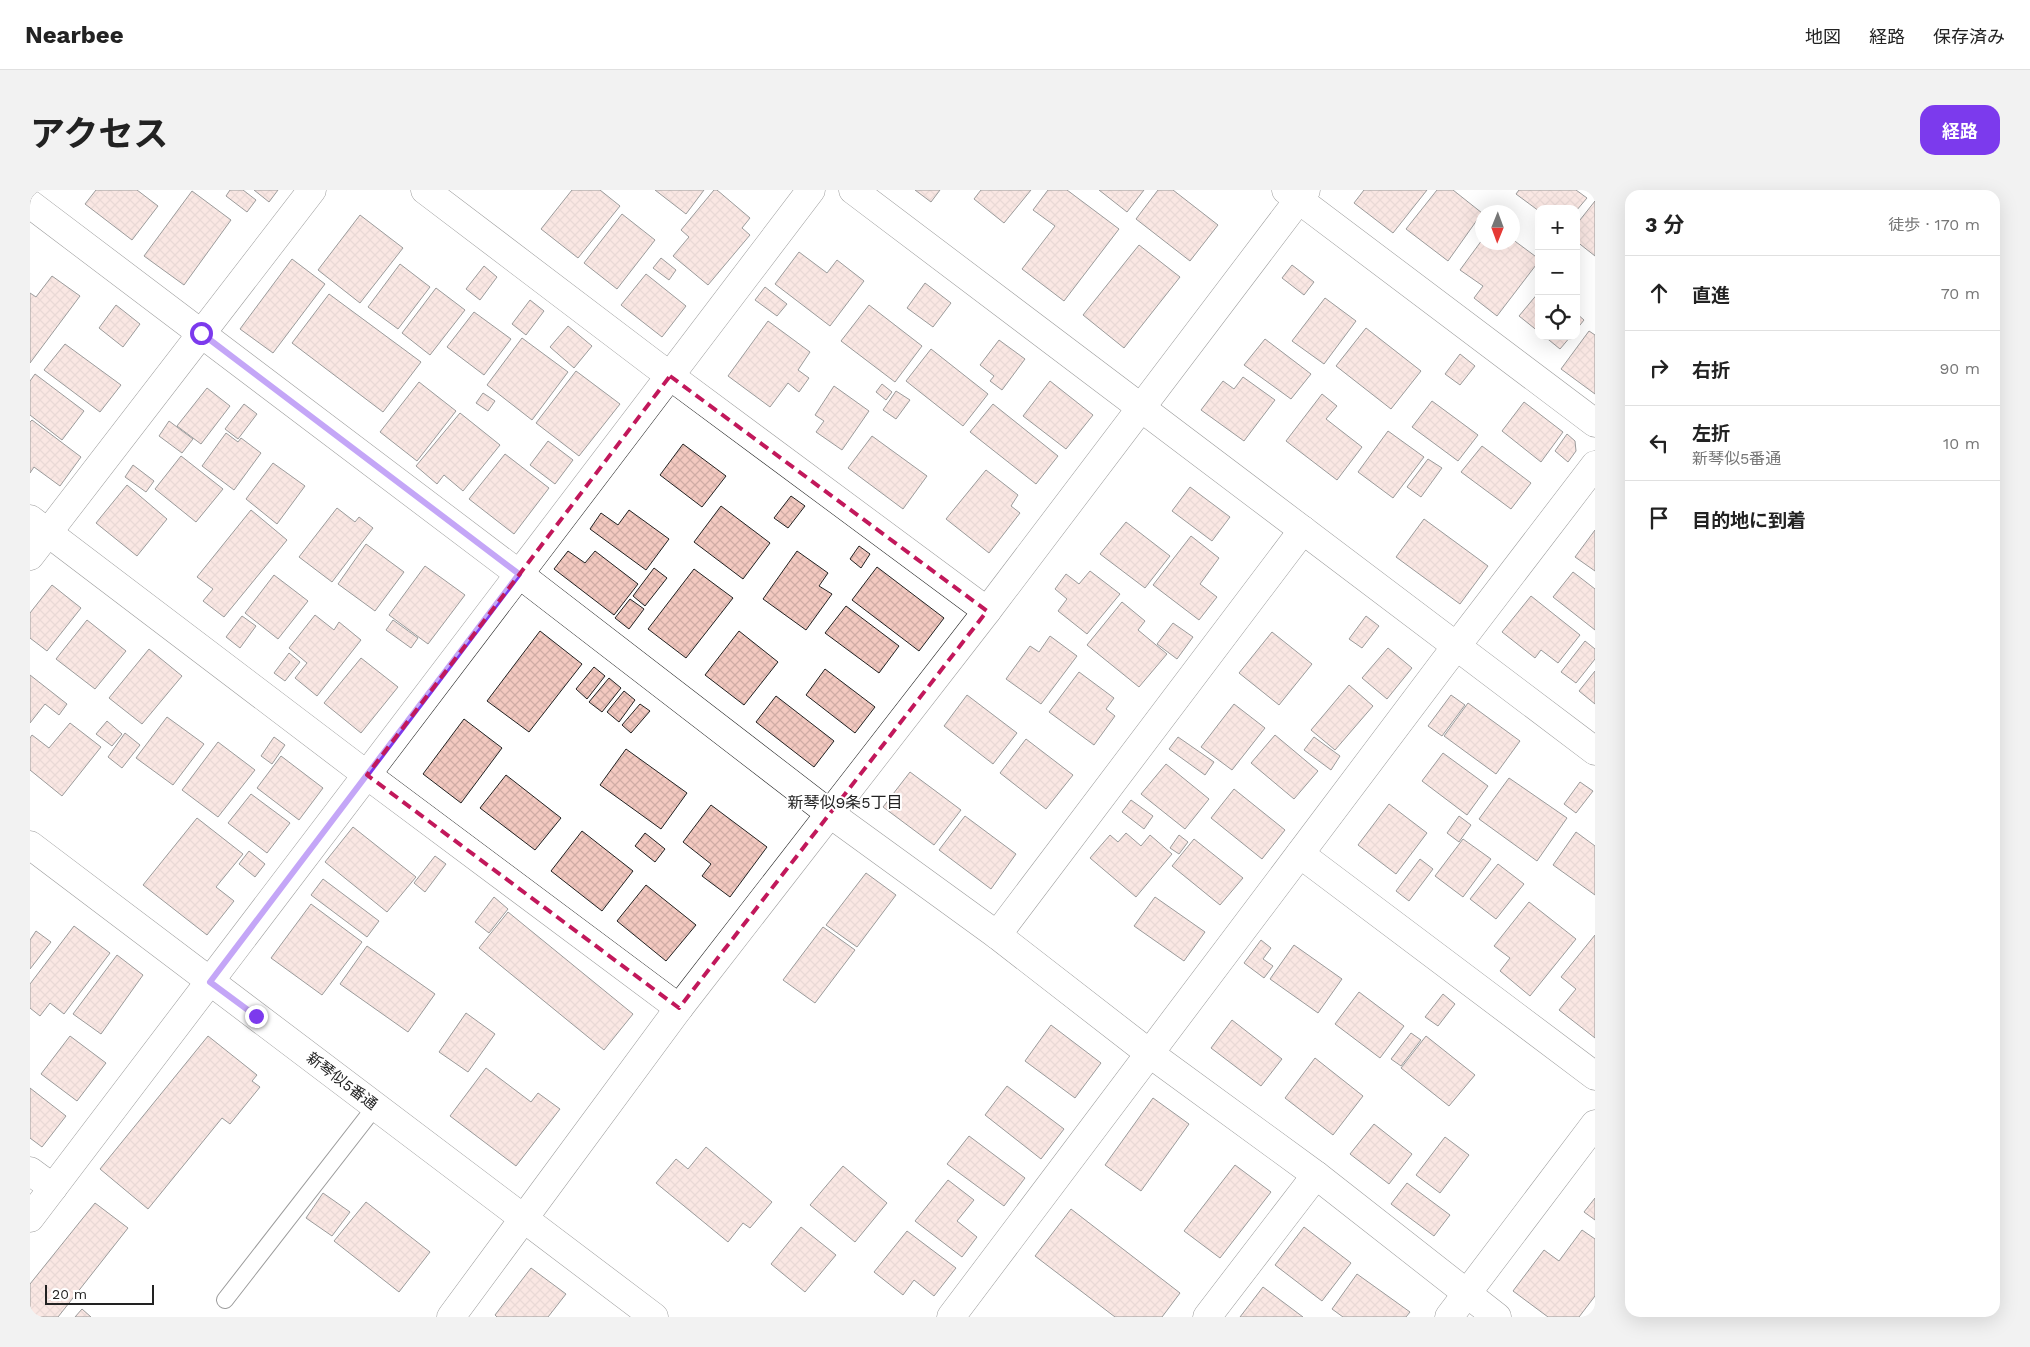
<!DOCTYPE html>
<html lang="ja">
<meta charset="utf-8">
<style>
:root{--surface:#fff;--page:#f2f2f2;--text:#222;--muted:#767676;--line:#e0e0e0;--accent:#7c3aed}
body{margin:0;font-family:"Work Sans","Noto Sans JP",sans-serif;background:var(--page);color:var(--text)}
.controls{position:absolute;right:15px;top:15px;display:grid;overflow:hidden;border-radius:10px;box-shadow:0 5px 20px #0002}
.controls button{width:45px;height:45px;display:grid;place-items:center;padding:0;border:0;border-bottom:1px solid var(--line);background:var(--surface);color:var(--text);font:25px sans-serif}
.compass{position:absolute;left:1445px;top:15px;width:45px;height:45px;border-radius:50%;background:var(--surface);box-shadow:0 5px 20px #0002;rotate:181deg}
.scale{position:absolute;left:15px;bottom:12px;width:109px;box-sizing:border-box;padding-left:5px;border:2px solid #222;border-top:0;font-size:14px;line-height:18px;white-space:nowrap;color:#222;-webkit-text-stroke:4px #fff;paint-order:stroke}
.stop{position:absolute;width:15px;height:15px;margin:-11px;border:4px solid #7c3aed;border-radius:50%;background:#fff}
.stop.end{background:#7c3aed;border-color:#fff;box-shadow:0 1px 5px #0008}
.list{margin:0;padding:0;list-style:none}
h2{display:flex;justify-content:space-between;align-items:center;height:65px;margin:0;padding:0 20px;font-size:21px}
h2 small{font-size:16px;font-weight:400;color:var(--muted)}
.list li{display:grid;grid-template-columns:32px 1fr auto;gap:15px;align-items:center;box-sizing:border-box;height:75px;padding:0 20px;border-top:1px solid var(--line)}
.list b{display:block;font-size:19px;white-space:nowrap}
.list p{margin:0;font-size:16px;white-space:nowrap;color:var(--muted)}
.list em{font-size:16px;font-style:normal;color:var(--muted)}
.icon{flex:none;width:28px;height:28px;fill:none;stroke:currentColor;stroke-width:2;stroke-linecap:round;stroke-linejoin:round}
.map{position:relative;flex:none;width:1565px;height:1127px;overflow:hidden;border-radius:15px}
header{display:flex;align-items:center;gap:30px;box-sizing:border-box;height:70px;padding:0 25px;background:var(--surface);border-bottom:1px solid var(--line)}
header strong{font-size:24px}
nav{display:flex;gap:28px;margin-inline-start:auto;font-size:18px}
.intro{display:flex;align-items:center;justify-content:space-between;box-sizing:border-box;height:120px;padding:0 30px}
h1{margin:0;font-size:35px}
.button{padding:12px 22px;border-radius:15px;background:var(--accent);color:#fff;font-size:18px;font-weight:700}
main{display:flex;gap:30px;padding:0 30px}
aside{flex:1;background:var(--surface);border-radius:15px;box-shadow:0 5px 20px #0002}
.map>svg:first-child{display:block}
</style>
<header>
<strong>Nearbee</strong>
<nav><a>地図</a><a>経路</a><a>保存済み</a></nav>
</header>
<div class="intro"><h1>アクセス</h1><a class="button">経路</a></div>
<main>
<div class="map">
<svg width="1565" height="1127" viewBox="0 0 1565 1127">
<defs>
<pattern id="building-cross-hatch" width="8" height="8" patternUnits="userSpaceOnUse" patternTransform="scale(1.25)"><rect width="8" height="8" fill="#f3c9c0"/><path d="M0 0l8 8M0 8l8-8" fill="none" stroke="#d0aca5"/></pattern>
</defs>
<rect width="100%" height="100%" fill="#fff"/>
<g fill="url(#building-cross-hatch)" stroke="#222">
<polygon points="66,0 107,0 128,16 102,50 55,14"/>
<polygon points="200,0 213,0 226,10 217,22 196,6"/>
<polygon points="224,0 248,0 239,12"/>
<polygon points="542,0 570,0 590,16 548,68 511,39"/>
<polygon points="625,0 674,0 656,24"/>
<polygon points="684,0 687,0 720,28 712,38 720,45 678,95 643,66 659,47 651,40"/>
<polygon points="885,0 910,0 901,12"/>
<polygon points="951,0 1001,0 974,33 944,9"/>
<polygon points="1018,0 1037,0 1089,39 1034,111 992,79 1025,36 1003,20"/>
<polygon points="1069,0 1114,0 1097,22"/>
<polygon points="1128,0 1143,0 1188,35 1160,71 1106,29"/>
<polygon points="1334,0 1397,0 1363,43 1324,13"/>
<polygon points="1407,0 1423,0 1452,23 1418,71 1376,39"/>
<polygon points="1489,0 1546,0 1557,8 1546,21 1546,19 1509,19 1509,21 1486,4"/>
<polygon points="162,1 201,30 154,95 114,66"/>
<polygon points="1565,11 1565,66 1546,51 1546,35"/>
<polygon points="592,24 625,50 587,99 554,73"/>
<polygon points="330,25 373,58 330,113 288,80"/>
<polygon points="1482,49 1509,69 1509,71 1467,126 1444,108 1453,96 1430,80 1452,50 1452,52 1482,52"/>
<polygon points="1109,55 1150,87 1094,158 1053,125"/>
<polygon points="769,62 797,83 807,70 834,91 800,136 745,94"/>
<polygon points="631,68 646,80 639,90 623,78"/>
<polygon points="262,69 295,94 243,163 210,139"/>
<polygon points="370,74 400,97 368,139 338,117"/>
<polygon points="1262,75 1284,92 1274,105 1252,88"/>
<polygon points="454,76 467,87 450,110 436,99"/>
<polygon points="616,84 656,116 632,147 591,115"/>
<polygon points="22,86 50,106 0,173 0,103 6,107"/>
<polygon points="895,93 921,113 903,137 877,118"/>
<polygon points="735,97 757,114 747,126 725,110"/>
<polygon points="406,98 435,120 400,165 372,143"/>
<polygon points="1509,102 1509,142 1489,126"/>
<polygon points="299,104 391,172 353,222 262,153"/>
<polygon points="1295,108 1326,131 1294,174 1262,151"/>
<polygon points="500,110 514,121 496,145 482,134"/>
<polygon points="86,115 110,134 93,157 69,138"/>
<polygon points="839,115 892,156 865,192 811,151"/>
<polygon points="444,122 481,149 454,185 417,157"/>
<polygon points="1546,123 1554,130 1546,140"/>
<polygon points="738,131 780,162 768,180 779,188 769,202 758,193 740,217 698,186"/>
<polygon points="538,136 562,156 544,178 520,157"/>
<polygon points="1336,138 1391,181 1361,219 1306,176"/>
<polygon points="1559,141 1565,145 1565,204 1531,179"/>
<polygon points="1514,146 1541,146 1530,159"/>
<polygon points="492,148 538,182 502,230 457,195"/>
<polygon points="1235,149 1281,184 1261,209 1214,175"/>
<polygon points="969,150 995,169 972,200 960,191 964,186 950,175"/>
<polygon points="35,154 91,195 70,222 14,180"/>
<polygon points="901,159 958,204 933,236 876,191"/>
<polygon points="1430,164 1445,176 1430,195 1415,184"/>
<polygon points="546,181 590,214 549,266 506,233"/>
<polygon points="5,184 54,221 32,250 0,225 0,191"/>
<polygon points="1213,187 1245,210 1214,251 1171,220 1193,191 1204,199"/>
<polygon points="1020,191 1063,225 1036,259 993,226"/>
<polygon points="389,192 426,221 387,271 350,242"/>
<polygon points="852,194 862,202 856,210 846,202"/>
<polygon points="804,196 839,221 812,260 786,242 794,231 785,225"/>
<polygon points="177,198 200,216 171,254 147,236"/>
<polygon points="866,201 880,210 866,229 853,220"/>
<polygon points="453,203 465,211 458,221 446,213"/>
<polygon points="1292,204 1307,216 1296,229 1332,257 1307,290 1256,251"/>
<polygon points="1402,211 1448,245 1428,271 1382,237"/>
<polygon points="1494,212 1533,242 1511,272 1472,241"/>
<polygon points="214,214 227,224 208,249 195,239"/>
<polygon points="963,214 1028,266 1006,294 940,242"/>
<polygon points="430,223 470,255 433,301 414,285 407,294 386,276"/>
<polygon points="2,230 51,267 30,296 4,277 0,283 0,232"/>
<polygon points="139,231 163,249 152,263 129,246"/>
<polygon points="1358,241 1394,267 1363,308 1328,282"/>
<polygon points="196,243 208,252 211,248 231,263 204,300 172,276"/>
<polygon points="1537,244 1545,251 1546,261 1538,272 1525,261"/>
<polygon points="842,246 897,286 873,319 818,278"/>
<polygon points="518,251 543,270 525,294 500,275"/>
<polygon points="653,254 696,286 672,317 630,285"/>
<polygon points="1452,256 1501,293 1481,319 1431,282"/>
<polygon points="475,264 519,298 484,344 439,309"/>
<polygon points="151,266 193,299 166,332 125,299"/>
<polygon points="1398,269 1412,278 1391,307 1377,297"/>
<polygon points="243,273 275,296 247,334 216,309"/>
<polygon points="103,275 124,291 116,302 95,287"/>
<polygon points="956,280 988,305 981,316 990,323 959,363 916,329"/>
<polygon points="97,295 137,329 107,366 66,333"/>
<polygon points="1160,297 1200,327 1182,351 1142,321"/>
<polygon points="761,306 775,316 758,338 744,328"/>
<polygon points="691,316 740,353 713,389 664,352"/>
<polygon points="307,318 325,332 329,327 343,338 302,392 269,367"/>
<polygon points="221,320 257,350 194,427 173,411 183,399 167,387"/>
<polygon points="599,320 639,349 616,380 560,339 571,323 588,335"/>
<polygon points="1394,329 1458,376 1430,414 1366,367"/>
<polygon points="1096,332 1140,366 1115,398 1070,364"/>
<polygon points="1565,340 1565,381 1545,367"/>
<polygon points="1161,346 1189,368 1170,394 1187,407 1169,430 1123,395"/>
<polygon points="336,354 374,382 345,421 308,394"/>
<polygon points="829,356 840,364 831,378 820,369"/>
<polygon points="538,361 555,373 565,361 608,394 584,425 524,379"/>
<polygon points="767,361 798,383 789,396 802,404 776,440 733,409"/>
<polygon points="395,376 435,405 398,454 359,425"/>
<polygon points="847,377 914,428 889,461 822,410"/>
<polygon points="624,378 637,388 615,416 603,406"/>
<polygon points="664,379 703,408 656,468 618,439"/>
<polygon points="1060,381 1090,404 1057,444 1028,421 1037,409 1025,399 1036,384 1049,394"/>
<polygon points="1543,382 1565,399 1565,440 1523,407"/>
<polygon points="244,385 278,411 248,449 215,423"/>
<polygon points="22,395 51,418 17,461 0,448 0,423"/>
<polygon points="1501,406 1550,445 1528,473 1511,460 1505,468 1472,442"/>
<polygon points="600,409 614,419 599,439 585,428"/>
<polygon points="1092,412 1115,431 1108,440 1137,464 1109,497 1057,455"/>
<polygon points="816,416 869,456 849,483 795,443"/>
<polygon points="285,425 304,440 309,432 331,450 287,506 265,488 277,473 259,458"/>
<polygon points="212,426 226,436 210,458 196,447"/>
<polygon points="1336,426 1349,436 1332,458 1319,449"/>
<polygon points="57,430 96,461 65,499 26,469"/>
<polygon points="363,430 388,448 381,458 356,440"/>
<polygon points="1143,433 1163,447 1147,469 1127,454"/>
<polygon points="510,441 552,474 499,542 457,511"/>
<polygon points="709,441 748,472 714,515 675,485"/>
<polygon points="1242,442 1282,474 1249,515 1209,483"/>
<polygon points="1020,446 1047,466 1011,514 976,489 1000,456 1009,462"/>
<polygon points="1555,451 1565,459 1565,469 1546,493 1531,482"/>
<polygon points="1358,458 1382,478 1357,509 1332,488"/>
<polygon points="119,459 152,486 112,534 79,508"/>
<polygon points="259,463 270,472 255,491 244,483"/>
<polygon points="331,468 368,497 331,543 294,513"/>
<polygon points="564,477 575,486 557,509 546,499"/>
<polygon points="795,479 845,517 825,543 776,505"/>
<polygon points="1565,481 1565,514 1549,501"/>
<polygon points="1049,482 1084,508 1076,519 1085,526 1064,555 1019,522"/>
<polygon points="0,485 37,514 29,525 15,514 0,533"/>
<polygon points="579,488 591,498 572,522 559,512"/>
<polygon points="1319,495 1343,516 1305,560 1281,540"/>
<polygon points="594,501 605,510 589,532 577,522"/>
<polygon points="937,505 987,543 963,574 914,536"/>
<polygon points="1421,505 1435,515 1412,546 1398,536"/>
<polygon points="746,506 804,551 784,577 726,532"/>
<polygon points="1438,513 1490,551 1466,584 1414,546"/>
<polygon points="610,514 620,521 601,543 592,535"/>
<polygon points="1204,514 1235,538 1202,580 1171,557"/>
<polygon points="137,527 174,554 143,595 106,568"/>
<polygon points="434,529 472,558 431,613 393,584"/>
<polygon points="77,531 92,544 82,556 66,544"/>
<polygon points="40,533 71,557 32,606 0,580 0,548 2,545 19,558"/>
<polygon points="95,543 110,555 92,578 78,567"/>
<polygon points="1245,545 1288,581 1264,609 1221,573"/>
<polygon points="244,547 255,555 242,574 231,566"/>
<polygon points="1148,547 1184,572 1175,585 1139,559"/>
<polygon points="1284,547 1310,566 1301,580 1274,560"/>
<polygon points="996,549 1043,585 1016,619 970,583"/>
<polygon points="188,552 225,580 188,627 152,600"/>
<polygon points="596,559 657,603 631,639 570,595"/>
<polygon points="1413,563 1458,596 1437,625 1392,591"/>
<polygon points="251,566 293,598 269,630 227,598"/>
<polygon points="1136,574 1179,609 1155,639 1111,604"/>
<polygon points="880,582 931,620 904,655 853,617"/>
<polygon points="476,585 531,628 505,660 450,618"/>
<polygon points="1479,588 1537,628 1507,671 1449,629"/>
<polygon points="1550,592 1563,601 1546,623 1534,614"/>
<polygon points="1204,599 1255,640 1232,669 1181,628"/>
<polygon points="221,604 260,633 237,663 198,633"/>
<polygon points="1101,610 1123,626 1114,639 1092,622"/>
<polygon points="1359,614 1397,643 1366,684 1328,655"/>
<polygon points="681,615 737,657 700,707 672,686 681,674 653,652"/>
<polygon points="935,626 986,664 961,699 909,660"/>
<polygon points="1429,626 1441,635 1429,652 1417,643"/>
<polygon points="167,628 213,664 186,697 204,711 177,745 113,695"/>
<polygon points="323,637 386,687 357,722 295,672"/>
<polygon points="552,641 603,681 572,721 521,681"/>
<polygon points="1546,642 1565,656 1565,705 1523,675"/>
<polygon points="615,643 635,659 625,672 605,656"/>
<polygon points="1096,643 1111,656 1120,645 1142,664 1106,707 1060,668 1080,645 1088,652"/>
<polygon points="1149,645 1158,652 1149,664 1140,658"/>
<polygon points="1164,649 1213,688 1190,715 1142,676"/>
<polygon points="1433,649 1461,669 1433,707 1405,686"/>
<polygon points="219,661 235,674 225,687 209,674"/>
<polygon points="405,666 416,674 395,702 384,693"/>
<polygon points="1390,669 1403,679 1379,711 1366,701"/>
<polygon points="1468,674 1494,694 1466,729 1440,709"/>
<polygon points="836,683 866,705 827,757 796,735"/>
<polygon points="293,689 349,731 337,747 281,705"/>
<polygon points="616,695 666,735 636,771 587,731"/>
<polygon points="464,707 478,719 459,743 445,732"/>
<polygon points="1125,707 1175,742 1154,771 1104,736"/>
<polygon points="1499,712 1546,749 1500,806 1470,781 1480,768 1464,756"/>
<polygon points="281,714 332,752 292,805 241,768"/>
<polygon points="478,722 603,824 574,860 449,758"/>
<polygon points="44,736 80,763 34,824 20,813 10,826 0,818 0,794"/>
<polygon points="793,737 825,760 785,813 753,790"/>
<polygon points="6,741 21,752 0,779 0,750"/>
<polygon points="1565,745 1565,848 1529,820 1546,799 1531,787"/>
<polygon points="1231,750 1241,758 1233,769 1243,776 1234,788 1214,773"/>
<polygon points="1264,755 1312,789 1288,823 1240,789"/>
<polygon points="337,756 405,804 378,842 310,794"/>
<polygon points="87,765 113,785 71,844 43,824"/>
<polygon points="1329,802 1374,836 1350,868 1305,834"/>
<polygon points="1413,804 1425,814 1408,836 1395,827"/>
<polygon points="436,823 465,844 438,882 409,862"/>
<polygon points="1202,830 1252,869 1231,896 1181,858"/>
<polygon points="1021,835 1071,873 1045,908 995,871"/>
<polygon points="1381,843 1391,850 1371,876 1361,869"/>
<polygon points="40,846 76,873 47,911 11,884"/>
<polygon points="178,846 227,885 222,891 230,897 200,934 192,928 118,1019 70,979"/>
<polygon points="1396,846 1445,885 1419,916 1371,878"/>
<polygon points="1285,868 1333,906 1303,945 1255,908"/>
<polygon points="456,878 501,912 508,903 530,919 486,976 420,926"/>
<polygon points="977,896 1034,939 1011,969 955,925"/>
<polygon points="0,898 36,926 12,957 0,948"/>
<polygon points="1123,908 1159,934 1111,1001 1075,975"/>
<polygon points="1344,934 1382,964 1359,994 1320,964"/>
<polygon points="939,946 995,988 974,1016 917,974"/>
<polygon points="1415,947 1439,965 1410,1003 1386,985"/>
<polygon points="676,957 742,1012 720,1038 713,1033 698,1052 626,993 646,969 658,979"/>
<polygon points="1205,975 1241,1002 1190,1068 1154,1041"/>
<polygon points="813,976 857,1013 825,1052 780,1015"/>
<polygon points="918,990 944,1010 927,1031 947,1047 932,1067 885,1031"/>
<polygon points="1377,993 1420,1025 1404,1046 1361,1014"/>
<polygon points="293,1003 320,1022 302,1046 276,1028"/>
<polygon points="1565,1008 1565,1030 1554,1022"/>
<polygon points="336,1012 400,1062 369,1102 304,1051"/>
<polygon points="65,1013 98,1038 28,1127 0,1127 0,1094"/>
<polygon points="1041,1019 1150,1103 1132,1127 1085,1127 1005,1066"/>
<polygon points="771,1037 806,1065 775,1102 741,1074"/>
<polygon points="1274,1037 1321,1073 1292,1111 1245,1075"/>
<polygon points="1552,1040 1565,1049 1565,1106 1549,1127 1518,1127 1483,1101 1514,1060 1529,1071"/>
<polygon points="877,1041 926,1078 904,1106 884,1090 873,1105 844,1082"/>
<polygon points="501,1078 536,1104 518,1127 467,1127 465,1125"/>
<polygon points="1327,1084 1380,1122 1376,1127 1313,1127 1302,1119"/>
<polygon points="1233,1097 1273,1127 1210,1127"/>
<polygon points="52,1119 61,1127 45,1127"/>
</g>
<g fill="none" stroke-linecap="round" stroke-linejoin="round">
<defs>
<polyline id="lane" points="195,1110 345,917"/>
<g id="street">
<polyline points="395,0 624,174 957,421"/>
<polyline points="823,0 1565,561"/>
<polyline points="1256,0 1565,233"/>
<polyline points="0,14 489,384 799,623 967,745 1119,863 1286,985 1467,1127"/>
<polyline points="0,329 337,585 649,818"/>
<polyline points="0,366 282,0"/>
<polyline points="0,655 624,1127"/>
<polyline points="1270,664 1565,886"/>
<polyline points="967,745 1273,340"/>
<polyline points="0,981 23,998"/>
<polyline points="0,1028 781,0"/>
<polyline points="421,1127 649,818 957,421 1276,0"/>
<polyline points="921,1127 1412,475 1565,275"/>
<polyline points="1177,1127 1286,985"/>
<polyline points="1419,1127 1565,934"/>
</g>
</defs>
<use href="#lane" stroke="#222" stroke-width="18"/>
<use href="#street" stroke="#222" stroke-width="29"/>
<use href="#lane" stroke="#fff" stroke-width="16"/>
<use href="#street" stroke="#fff" stroke-width="28"/>
</g>
<g fill="none" stroke-linecap="round" stroke-linejoin="round">
<polyline stroke="#7c3aed" stroke-width="6" points="171,143 489,384 180,792 226,826"/>
</g>
<path d="M0 0H1565V1127H0ZM640 186 957 421 649 818 337 585Z" fill="#fff" fill-opacity=".55" fill-rule="evenodd"/>
<path fill="none" stroke="#c2185b" stroke-width="4" stroke-dasharray="10 6" stroke-linejoin="round" d="M640 186 957 421 649 818 337 585Z"/>
<g text-anchor="middle" stroke-width="4" stroke-linejoin="round" paint-order="stroke">
<g font-size="15" fill="#222" stroke="#fff">
<text transform="translate(312 891) rotate(37)" y="5">新琴似5番通</text>
</g>
<g font-size="16" fill="#222" stroke="#fff">
<text x="815" y="618">新琴似9条5丁目</text>
</g>
</g>
</svg>
<div class="controls">
<button>+</button>
<button>−</button>
<button><svg class="icon" aria-label="locate" viewBox="0 0 24 24"><circle cx="12" cy="12" r="6"/><path d="M12 2v4M12 18v4M2 12h4M18 12h4"/></svg></button>
</div>
<svg class="compass" viewBox="-18 -18 36 36"><path d="M0-13l5 13h-10z" fill="#e53935"/><path d="M0 13l5-13h-10z" fill="#767676"/></svg>
<div class="scale">20 m</div>
<div class="stop" style="left:171px;top:143px"></div>
<div class="stop end" style="left:226px;top:826px"></div>
</div>
<aside>
<h2>3 分<small>徒歩 · 170 m</small></h2>
<ul class="list">
<li><svg class="icon" aria-label="ahead" viewBox="0 0 24 24"><path d="M12 20V5M6 11l6-6 6 6"/></svg><div><b>直進</b></div><em>70 m</em></li>
<li><svg class="icon" aria-label="right" viewBox="0 0 24 24"><path d="M7 20v-9h11M14 6l5 5-5 5"/></svg><div><b>右折</b></div><em>90 m</em></li>
<li><svg class="icon" aria-label="left" viewBox="0 0 24 24"><path d="M17 20v-9H6M10 6l-5 5 5 5"/></svg><div><b>左折</b><p>新琴似5番通</p></div><em>10 m</em></li>
<li><svg class="icon" aria-label="arrive" viewBox="0 0 24 24"><path d="M6 21V4h12l-3 4 3 4H6"/></svg><div><b>目的地に到着</b></div></li>
</ul>
</aside>
</main>
